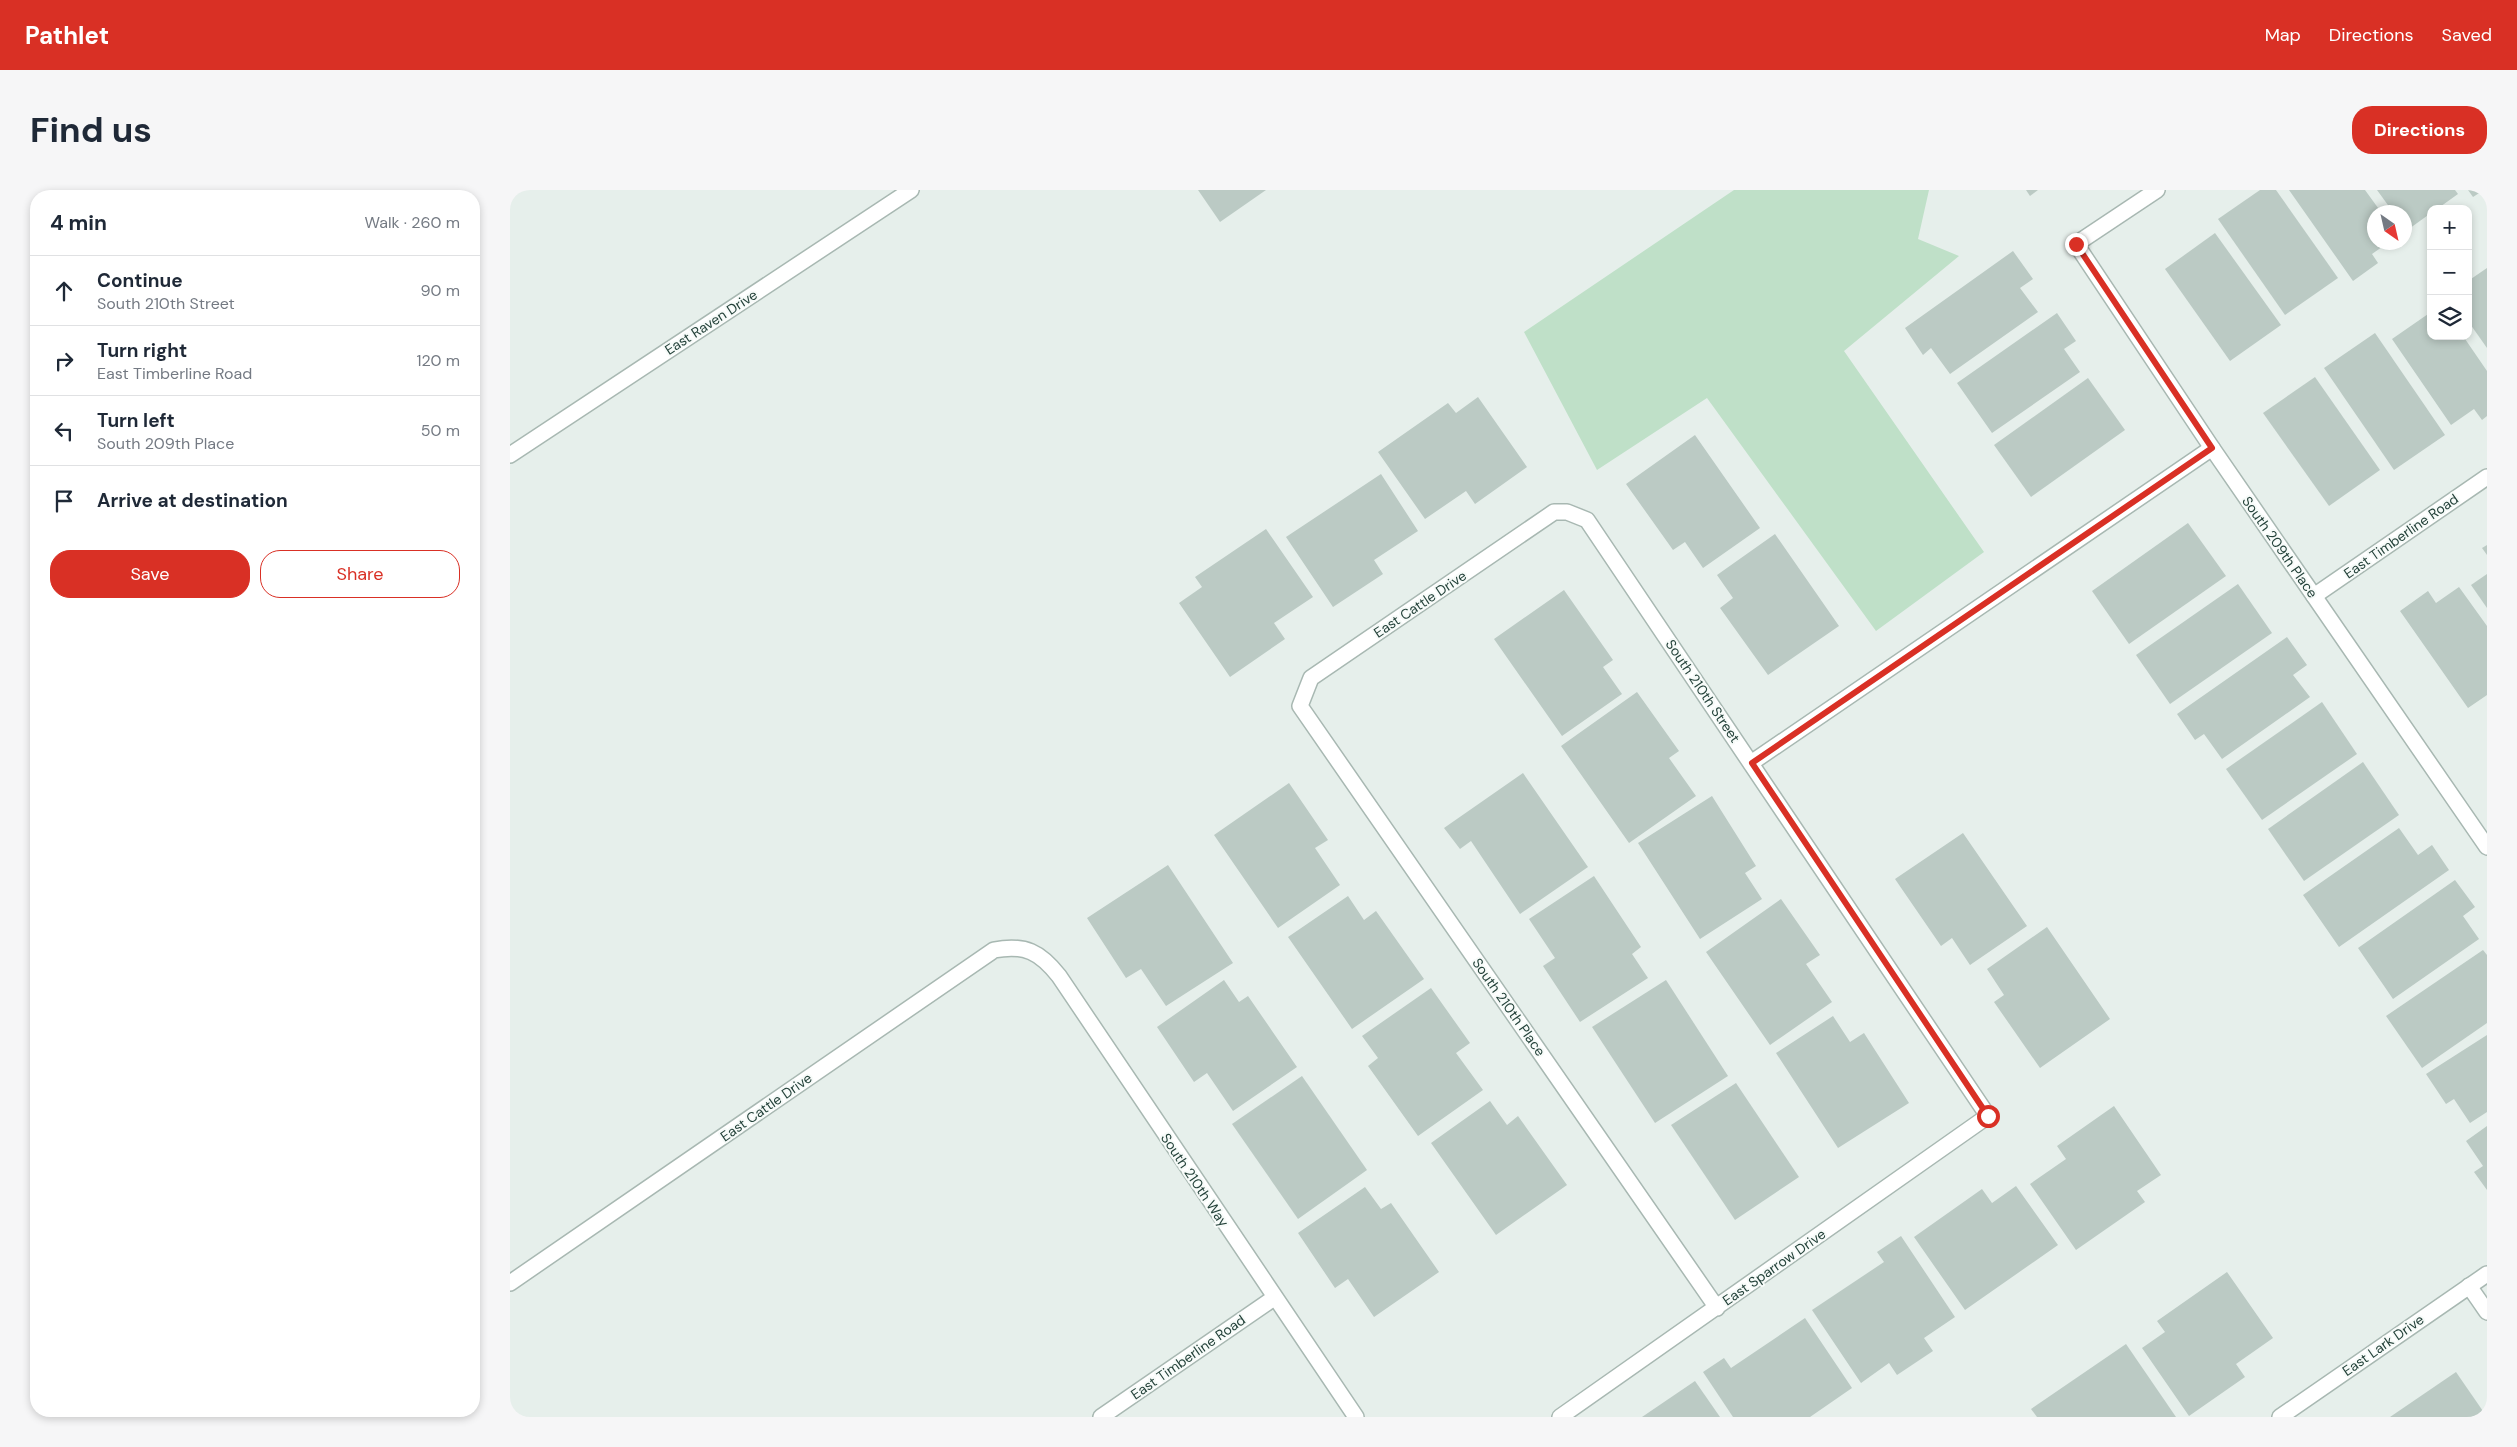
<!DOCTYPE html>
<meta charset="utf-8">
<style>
:root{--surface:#fff;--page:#f6f6f7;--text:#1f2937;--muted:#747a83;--line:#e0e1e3;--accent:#d93025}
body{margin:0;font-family:"DM Sans",sans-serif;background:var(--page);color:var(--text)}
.controls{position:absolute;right:15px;top:15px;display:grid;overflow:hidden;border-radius:10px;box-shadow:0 2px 8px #0003}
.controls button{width:45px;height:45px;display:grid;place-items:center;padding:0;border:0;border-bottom:1px solid var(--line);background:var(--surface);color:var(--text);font:25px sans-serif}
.compass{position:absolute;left:1857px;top:15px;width:45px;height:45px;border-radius:50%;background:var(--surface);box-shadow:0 2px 8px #0003;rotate:146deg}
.stop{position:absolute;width:15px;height:15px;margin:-11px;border:4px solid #d93025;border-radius:50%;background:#fff}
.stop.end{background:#d93025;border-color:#fff;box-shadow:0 1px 5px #0008}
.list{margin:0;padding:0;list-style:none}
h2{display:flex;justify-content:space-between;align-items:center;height:65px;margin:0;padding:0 20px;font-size:21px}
h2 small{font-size:16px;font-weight:400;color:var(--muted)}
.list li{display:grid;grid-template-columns:32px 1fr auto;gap:15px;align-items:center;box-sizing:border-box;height:70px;padding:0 20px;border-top:1px solid var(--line)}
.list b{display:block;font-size:19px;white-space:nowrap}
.list p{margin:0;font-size:16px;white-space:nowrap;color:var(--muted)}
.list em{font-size:16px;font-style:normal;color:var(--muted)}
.actions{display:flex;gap:10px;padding:15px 20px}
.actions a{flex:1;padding:11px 0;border:1px solid var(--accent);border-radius:20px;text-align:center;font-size:18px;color:var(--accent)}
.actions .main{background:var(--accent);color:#fff}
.icon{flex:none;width:28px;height:28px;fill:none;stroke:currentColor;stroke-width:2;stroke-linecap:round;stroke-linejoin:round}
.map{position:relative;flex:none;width:1977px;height:1227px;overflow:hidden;border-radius:20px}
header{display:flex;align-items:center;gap:30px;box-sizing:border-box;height:70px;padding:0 25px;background:var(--accent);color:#fff}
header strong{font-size:24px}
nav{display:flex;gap:28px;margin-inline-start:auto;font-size:18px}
.intro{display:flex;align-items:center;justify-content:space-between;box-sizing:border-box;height:120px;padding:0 30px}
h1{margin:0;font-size:35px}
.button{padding:12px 22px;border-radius:20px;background:var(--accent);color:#fff;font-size:18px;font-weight:700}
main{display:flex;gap:30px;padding:0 30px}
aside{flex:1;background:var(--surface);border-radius:20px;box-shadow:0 2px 8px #0003}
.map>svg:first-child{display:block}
</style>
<header>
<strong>Pathlet</strong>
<nav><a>Map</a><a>Directions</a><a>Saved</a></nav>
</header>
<div class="intro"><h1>Find us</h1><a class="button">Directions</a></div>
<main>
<aside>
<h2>4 min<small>Walk · 260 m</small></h2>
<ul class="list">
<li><svg class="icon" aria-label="ahead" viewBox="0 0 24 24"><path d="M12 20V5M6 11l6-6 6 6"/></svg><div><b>Continue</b><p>South 210th Street</p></div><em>90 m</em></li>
<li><svg class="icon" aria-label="right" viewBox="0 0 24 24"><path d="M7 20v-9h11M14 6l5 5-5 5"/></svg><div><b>Turn right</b><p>East Timberline Road</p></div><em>120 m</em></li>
<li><svg class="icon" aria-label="left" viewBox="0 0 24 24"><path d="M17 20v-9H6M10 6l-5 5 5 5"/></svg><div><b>Turn left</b><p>South 209th Place</p></div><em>50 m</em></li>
<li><svg class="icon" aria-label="arrive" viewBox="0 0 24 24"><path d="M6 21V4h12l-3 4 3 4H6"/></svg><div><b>Arrive at destination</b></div></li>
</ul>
<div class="actions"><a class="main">Save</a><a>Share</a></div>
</aside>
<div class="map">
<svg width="1977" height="1227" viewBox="0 0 1977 1227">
<rect width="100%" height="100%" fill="#e6efeb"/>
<polygon fill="#bfe0c8" points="1224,0 1419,0 1408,49 1449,66 1334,161 1474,362 1366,441 1197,208 1087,280 1014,142"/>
<g fill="#bbcac4">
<polygon points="688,0 756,0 710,32"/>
<polygon points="1516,0 1528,0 1520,6"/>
<polygon points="1750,0 1766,0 1828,88 1775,125 1708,29"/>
<polygon points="1779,0 1855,0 1871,22 1864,22 1864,52 1879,52 1862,64 1868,73 1843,91"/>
<polygon points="1867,0 1945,0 1948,4 1927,19 1921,19 1921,23 1896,41 1894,22 1883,22"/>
<polygon points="1958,0 1974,0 1963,7"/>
<polygon points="1705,43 1771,135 1720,171 1655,79"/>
<polygon points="1503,61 1523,89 1510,98 1528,122 1440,184 1421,158 1413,165 1395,138"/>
<polygon points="1977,78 1977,158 1958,131 1958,91"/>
<polygon points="1921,122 1921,146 1953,146 1977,181 1977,226 1972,230 1964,219 1941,235 1882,149"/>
<polygon points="1547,123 1566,151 1554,159 1570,182 1482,243 1447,193"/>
<polygon points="1865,143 1935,245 1884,280 1814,178"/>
<polygon points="1805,187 1870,280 1819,316 1753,223"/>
<polygon points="1578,188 1615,240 1521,307 1484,255"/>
<polygon points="968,207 1017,277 965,314 956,301 915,329 868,262 938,213 946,223"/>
<polygon points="1185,245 1250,338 1193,378 1175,352 1163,360 1116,294"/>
<polygon points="871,284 908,341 864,370 873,384 823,417 776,347"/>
<polygon points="1678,333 1716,386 1619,454 1582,401"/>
<polygon points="756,339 803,407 764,433 775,449 720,487 669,413 692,397 685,387"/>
<polygon points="1265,344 1329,436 1258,485 1210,418 1223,408 1207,385"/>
<polygon points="1977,355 1977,365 1972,358"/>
<polygon points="1977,384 1977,418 1961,395"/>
<polygon points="1728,394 1762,443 1660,514 1626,465"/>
<polygon points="1949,397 1977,436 1977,505 1958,518 1890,421 1918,401 1926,413"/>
<polygon points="1054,400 1103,470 1093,477 1112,504 1052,546 984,449"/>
<polygon points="1777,447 1797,475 1783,485 1800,507 1712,569 1694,544 1685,550 1667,524"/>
<polygon points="1127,502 1169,561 1159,568 1186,606 1119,653 1051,556"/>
<polygon points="1812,512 1847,564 1752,630 1716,579"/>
<polygon points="1853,572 1889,625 1794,691 1758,639"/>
<polygon points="1013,583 1078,677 1010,724 961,651 950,659 934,638"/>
<polygon points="779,593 818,650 805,658 830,695 768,738 704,645"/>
<polygon points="1202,606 1246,676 1235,683 1252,709 1190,749 1128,653"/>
<polygon points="1889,638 1908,665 1922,655 1939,680 1829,757 1793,705"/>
<polygon points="1453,643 1517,736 1460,775 1442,748 1431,756 1385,689"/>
<polygon points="658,675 723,773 656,816 631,779 616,788 577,728"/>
<polygon points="1084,686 1131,757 1122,764 1138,788 1070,832 1033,776 1045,768 1019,729"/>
<polygon points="1945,690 1965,717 1953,726 1969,749 1883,809 1848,758"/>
<polygon points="838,706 854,730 866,721 914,789 842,839 778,747"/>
<polygon points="1271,709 1310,765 1296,774 1322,812 1260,855 1196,762"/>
<polygon points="1537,737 1600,829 1530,878 1484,812 1494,805 1477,779"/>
<polygon points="1973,760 1977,765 1977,833 1912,878 1876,826"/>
<polygon points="714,790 729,812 738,806 787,877 723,921 697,883 684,892 647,837"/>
<polygon points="1156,790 1218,886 1145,933 1082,837"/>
<polygon points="921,798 960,853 946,863 973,900 908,946 858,876 868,868 852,846"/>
<polygon points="1323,826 1340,852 1354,843 1399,913 1328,958 1266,863"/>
<polygon points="1977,845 1977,922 1960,933 1944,909 1936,914 1916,884"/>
<polygon points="792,886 857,980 788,1029 722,934"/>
<polygon points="1226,893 1289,987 1225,1030 1161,935"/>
<polygon points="980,911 997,935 1008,926 1057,995 986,1045 921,953"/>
<polygon points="1604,916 1651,985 1627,1001 1635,1012 1566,1060 1520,994 1556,969 1547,956"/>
<polygon points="1977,936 1977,1000 1964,982 1973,976 1956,951"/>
<polygon points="1506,996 1548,1055 1455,1120 1404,1047 1472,999 1482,1013"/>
<polygon points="855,997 871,1019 881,1013 929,1082 864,1127 838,1089 825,1098 788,1043"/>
<polygon points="1391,1046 1445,1127 1414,1148 1423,1161 1387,1185 1379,1173 1351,1193 1302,1120 1374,1072 1367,1062"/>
<polygon points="1717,1082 1763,1148 1726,1174 1735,1187 1679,1226 1632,1158 1655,1142 1647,1131"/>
<polygon points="1295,1128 1342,1198 1300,1227 1223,1227 1193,1182 1214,1168 1221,1178"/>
<polygon points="1616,1154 1666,1227 1527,1227 1521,1219"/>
<polygon points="1946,1182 1977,1227 1880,1227"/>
<polygon points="1185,1191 1210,1227 1132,1227"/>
</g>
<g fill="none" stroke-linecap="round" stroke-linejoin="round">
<defs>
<g id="minor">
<polyline points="1647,0 1566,54 1702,258 1977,657"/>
<polyline points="0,265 401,0"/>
<polyline points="1804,406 1977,287"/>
<polyline points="1241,573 1702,258"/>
<path d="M0 1093 484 760C515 754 530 762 549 786L846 1227"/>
<polyline points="1959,1096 1977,1122"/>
<polyline points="591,1227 764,1108"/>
<polyline points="1050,1227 1478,926 1077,330 1057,322 1044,322 801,488 790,516 1207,1118"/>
<polyline points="1770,1227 1977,1084"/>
</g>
</defs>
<use href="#minor" stroke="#a8b8b2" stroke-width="18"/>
<use href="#minor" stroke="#fff" stroke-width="15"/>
</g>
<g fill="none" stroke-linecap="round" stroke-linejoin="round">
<polyline stroke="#d93025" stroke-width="6" points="1478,926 1242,573 1702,258 1566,54"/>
</g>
<g text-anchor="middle" stroke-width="4" stroke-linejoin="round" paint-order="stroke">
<g font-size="14" fill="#24423a" stroke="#f7fbf9">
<text transform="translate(201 132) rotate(-33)" y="5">East Raven Drive</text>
<text transform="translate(1891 346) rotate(-35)" y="5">East Timberline Road</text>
<text transform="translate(1770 357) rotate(55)" y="5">South 209th Place</text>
<text transform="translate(910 414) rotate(-34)" y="5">East Cattle Drive</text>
<text transform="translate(1193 501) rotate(56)" y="5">South 210th Street</text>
<text transform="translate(999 817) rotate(55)" y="5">South 210th Place</text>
<text transform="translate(256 917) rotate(-35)" y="5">East Cattle Drive</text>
<text transform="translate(685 990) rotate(56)" y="5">South 210th Way</text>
<text transform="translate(1264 1077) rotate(-35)" y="5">East Sparrow Drive</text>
<text transform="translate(1873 1155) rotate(-35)" y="5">East Lark Drive</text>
<text transform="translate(678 1167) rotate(-35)" y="5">East Timberline Road</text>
</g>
</g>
</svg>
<div class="controls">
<button>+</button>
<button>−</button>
<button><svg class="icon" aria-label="layers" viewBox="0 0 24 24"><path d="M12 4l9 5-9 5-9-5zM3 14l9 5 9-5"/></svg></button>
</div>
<svg class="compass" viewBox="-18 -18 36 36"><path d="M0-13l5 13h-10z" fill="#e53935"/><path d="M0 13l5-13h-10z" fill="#747a83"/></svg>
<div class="stop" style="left:1478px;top:926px"></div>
<div class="stop end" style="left:1566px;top:54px"></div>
</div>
</main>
